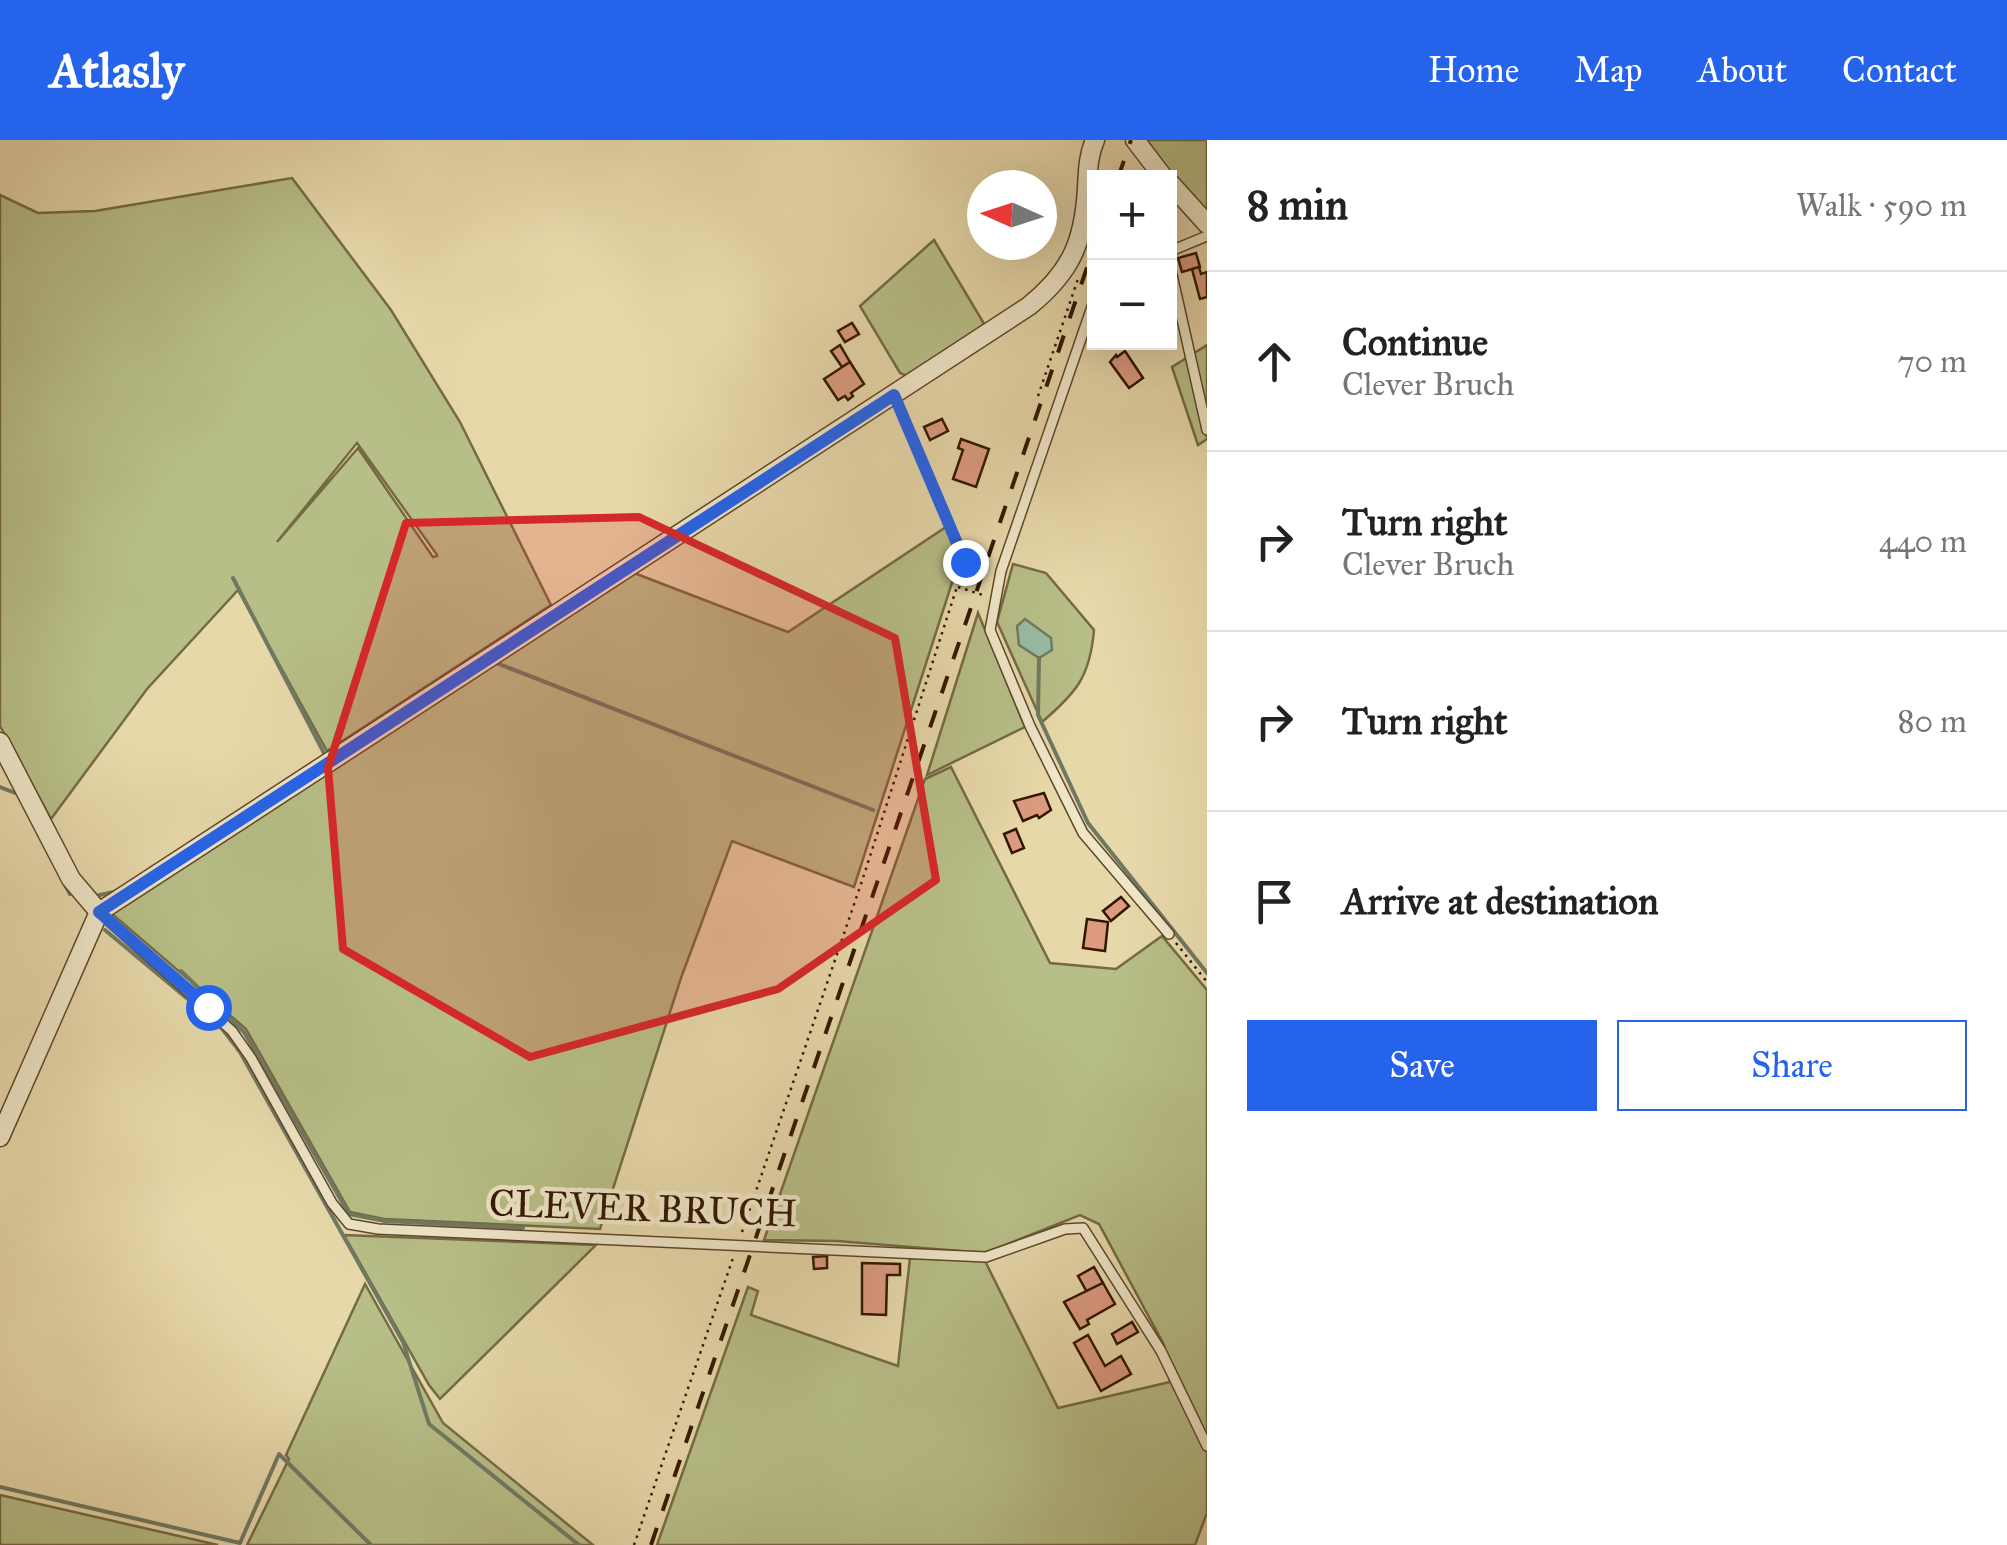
<!DOCTYPE html>
<meta charset="utf-8">
<style>
:root{--surface:#fff;--page:#f6f6f6;--text:#222;--muted:#767676;--line:#e0e0e0;--accent:#2563eb}
body{margin:0;font-family:"IM FELL Great Primer",serif;background:var(--page);color:var(--text)}
.controls{position:absolute;right:30px;top:30px;display:grid;overflow:hidden;border-radius:0px;box-shadow:0 10px 40px #0002}
.controls button{width:90px;height:90px;display:grid;place-items:center;padding:0;border:0;border-bottom:2px solid var(--line);background:var(--surface);color:var(--text);font:50px sans-serif}
.compass{position:absolute;left:967px;top:30px;width:90px;height:90px;border-radius:50%;background:var(--surface);box-shadow:0 10px 40px #0002;rotate:273deg}
.stop{position:absolute;width:30px;height:30px;margin:-22px;border:8px solid #2563eb;border-radius:50%;background:#fff}
.stop.end{background:#2563eb;border-color:#fff;box-shadow:0 2px 10px #0008}
.list{margin:0;padding:0;list-style:none}
h2{display:flex;justify-content:space-between;align-items:center;height:130px;margin:0;padding:0 40px;font-size:42px}
h2 small{font-size:32px;font-weight:400;color:var(--muted)}
.list li{display:grid;grid-template-columns:65px 1fr auto;gap:30px;align-items:center;box-sizing:border-box;height:180px;padding:0 40px;border-top:2px solid var(--line)}
.list b{display:block;font-size:38px;white-space:nowrap}
.list p{margin:0;font-size:32px;white-space:nowrap;color:var(--muted)}
.list em{font-size:32px;font-style:normal;color:var(--muted)}
.actions{display:flex;gap:20px;padding:30px 40px}
.actions a{flex:1;padding:22px 0;border:2px solid var(--accent);border-radius:0px;text-align:center;font-size:35px;color:var(--accent)}
.actions .main{background:var(--accent);color:#fff}
.icon{flex:none;width:55px;height:55px;fill:none;stroke:currentColor;stroke-width:2;stroke-linecap:round;stroke-linejoin:round}
.map{position:relative;flex:none;width:1207px;height:1405px;overflow:hidden}
header{display:flex;align-items:center;gap:60px;box-sizing:border-box;height:140px;padding:0 50px;background:var(--accent);color:#fff}
header strong{font-size:48px}
nav{display:flex;gap:55px;margin-inline-start:auto;font-size:35px}
main{display:flex}
aside{flex:1;background:var(--surface)}
.map>svg:first-child{display:block}
</style>
<header>
<strong>Atlasly</strong>
<nav><a>Home</a><a>Map</a><a>About</a><a>Contact</a></nav>
</header>
<main>
<div class="map">
<svg width="1207" height="1405" viewBox="0 0 1207 1405">
<rect width="100%" height="100%" fill="#e7d8aa"/>
<filter id="stains"><feTurbulence type="fractalNoise" baseFrequency=".002" numOctaves="4"/><feColorMatrix values="0 0 0 0 .2 0 0 0 0 .09 0 0 0 0 .02 0 0 0 .5 -.17"/></filter>
<radialGradient id="worn" r=".72"><stop offset=".6" stop-color="#630" stop-opacity="0"/><stop offset="1" stop-color="#630" stop-opacity=".3"/></radialGradient>
<g fill="#b7be87" stroke="#746a44" stroke-width="2.5" fill-rule="evenodd">
<polygon points="1145,0 1207,0 1207,79 1190,62"/>
<path d="M292 38 391 170 460 282 551 465 327 611 238 450 147 549 51 679 0 586V55L38 73 95 71ZM357 303 437 415V416L433 417 358 308 277 402Z"/>
<polygon points="934,100 986,187 912,238 900,233 860,166"/>
<polygon points="1207,205 1207,299 1198,305 1172,227"/>
<polygon points="946,387 959,421 854,747 732,701 681,838 600,1089 384,1079 350,1072 246,889 111,773 634,433 788,492"/>
<path d="M1013 424 1046 433 1094 490C1090 537 1076 553 1042 582L997 482Z"/>
<polygon points="978,473 1025,587 927,635"/>
<polygon points="951,627 1050,823 1116,829 1162,796 1207,850 1207,1373 1195,1405 657,1405 748,1147 758,1151 751,1175 898,1226 910,1118 985,1121 1058,1268 1170,1242 1164,1205 1099,1084 1080,1075 985,1113 837,1101 764,1100 925,639"/>
<polygon points="344,1095 596,1105 440,1259 429,1245"/>
<polygon points="365,1144 443,1283 593,1405 247,1405 289,1319 286,1315"/>
<polygon points="0,1355 218,1405 0,1405"/>
</g>
<polygon fill="#98bba4" stroke="#6f7962" stroke-width="2.5" points="1025,479 1051,498 1052,510 1039,518 1019,505 1017,486"/>
<g fill="none" stroke-linecap="round" stroke-linejoin="round">
<g stroke="#6f7962" stroke-width="4">
<polyline points="233,438 324,613"/>
<polyline points="1039,518 1038,575 1088,683 1207,833"/>
<polyline points="499,524 873,670"/>
<polyline points="0,647 18,654"/>
<polyline points="64,743 70,754"/>
<polyline points="95,756 114,752"/>
<polyline points="105,790 220,886 240,912 403,1202 429,1284 579,1405"/>
<polyline points="181,831 244,892 349,1074 385,1081 523,1088"/>
<polyline points="0,1347 240,1403 279,1314 371,1405"/>
</g>
</g>
<g fill="#dc9a81" stroke="#321600" stroke-width="2.5">
<polygon points="1196,113 1200,127 1182,132 1178,118"/>
<polygon points="1199,127 1201,134 1207,132 1207,157 1200,159 1192,129"/>
<polygon points="852,183 859,194 845,202 838,191"/>
<polygon points="840,205 850,222 842,227 831,211"/>
<polygon points="1125,211 1143,238 1129,248 1110,222 1116,215 1117,217"/>
<polygon points="850,222 864,244 851,253 853,256 848,260 845,256 838,260 824,239"/>
<polygon points="942,279 948,291 930,300 924,287"/>
<polygon points="961,299 989,309 976,347 953,339 963,310 958,308"/>
<polygon points="1044,653 1051,670 1039,678 1037,675 1023,681 1014,661"/>
<polygon points="1016,689 1024,708 1012,713 1004,694"/>
<polygon points="1121,757 1129,766 1111,781 1103,771"/>
<polygon points="1087,779 1108,782 1105,811 1083,808"/>
<polygon points="827,1116 827,1128 814,1129 813,1117"/>
<polygon points="862,1123 900,1124 900,1135 887,1135 886,1175 862,1174"/>
<polygon points="1094,1127 1103,1143 1087,1152 1078,1136"/>
<polygon points="1103,1143 1115,1164 1087,1180 1089,1184 1080,1189 1064,1162"/>
<polygon points="1132,1182 1138,1192 1117,1204 1112,1194"/>
<polygon points="1088,1195 1105,1226 1121,1216 1131,1234 1101,1251 1074,1203"/>
</g>
<g fill="none" stroke-linecap="round" stroke-linejoin="round">
<defs>
<g id="service">
<polyline points="1170,118 1173,110 1207,96"/>
<polyline points="1170,126 1207,290"/>
<polyline points="1094,161 1001,431 990,490 1030,586 1083,693 1169,794"/>
<polyline points="99,772 232,891 251,918 332,1063 349,1084 378,1089 986,1117 1065,1089 1083,1088 1161,1211 1207,1306"/>
</g>
<g id="minor">
<polyline points="1135,0 1164,38"/>
<polyline points="1170,43 1207,84"/>
<polyline points="0,602 71,739 99,772"/>
<path d="M0 997 99 772 1029 166C1071 132 1084 102 1087 48 1088 31 1088 16 1095 0"/>
</g>
</defs>
<use href="#service" stroke="#5f462a" stroke-width="12"/>
<use href="#minor" stroke="#5f462a" stroke-width="21"/>
<g stroke="#321600" stroke-width="2.5" stroke-dasharray="2.5 5" stroke-linecap="butt">
<polyline points="1038,256 1078,139"/>
<polyline points="958,447 983,455"/>
<polyline points="1176,803 1207,842"/>
<polyline points="742,1092 862,741 965,422 900,269"/>
<polyline points="634,1405 733,1118"/>
</g>
<use href="#service" stroke="#efe6c8" stroke-width="9"/>
<use href="#minor" stroke="#efe6c8" stroke-width="18"/>
<g stroke="#321600" stroke-width="4" stroke-dasharray="18 18" stroke-linecap="butt">
<polyline points="1118,38 1131,0"/>
<polyline points="651,1405 1094,107"/>
</g>
</g>
<g fill="none" stroke-linecap="round" stroke-linejoin="round">
<polyline stroke="#2563eb" stroke-width="12" points="208,867 99,772 894,255 965,422"/>
</g>
<path fill="#d62828" fill-opacity="0.2" stroke="#d62828" stroke-width="8" stroke-linejoin="round" d="M639 377 895 498 936 740 778 849 530 917 343 809 328 628 406 383Z"/>
<g text-anchor="middle" stroke-width="9" stroke-linejoin="round" paint-order="stroke">
<g font-size="38" fill="#321600" stroke="#efe6c8">
<text transform="translate(643 1068) rotate(2)" y="13">CLEVER BRUCH</text>
</g>
</g>
<rect width="100%" height="100%" filter="url(#stains)"/>
<rect width="100%" height="100%" fill="url(#worn)"/>
</svg>
<div class="controls">
<button>+</button>
<button>−</button>
</div>
<svg class="compass" viewBox="-18 -18 36 36"><path d="M0-13l5 13h-10z" fill="#e53935"/><path d="M0 13l5-13h-10z" fill="#767676"/></svg>
<div class="stop" style="left:208px;top:867px"></div>
<div class="stop end" style="left:965px;top:422px"></div>
</div>
<aside>
<h2>8 min<small>Walk · 590 m</small></h2>
<ul class="list">
<li><svg class="icon" aria-label="ahead" viewBox="0 0 24 24"><path d="M12 20V5M6 11l6-6 6 6"/></svg><div><b>Continue</b><p>Clever Bruch</p></div><em>70 m</em></li>
<li><svg class="icon" aria-label="right" viewBox="0 0 24 24"><path d="M7 20v-9h11M14 6l5 5-5 5"/></svg><div><b>Turn right</b><p>Clever Bruch</p></div><em>440 m</em></li>
<li><svg class="icon" aria-label="right" viewBox="0 0 24 24"><path d="M7 20v-9h11M14 6l5 5-5 5"/></svg><div><b>Turn right</b></div><em>80 m</em></li>
<li><svg class="icon" aria-label="arrive" viewBox="0 0 24 24"><path d="M6 21V4h12l-3 4 3 4H6"/></svg><div><b>Arrive at destination</b></div></li>
</ul>
<div class="actions"><a class="main">Save</a><a>Share</a></div>
</aside>
</main>
